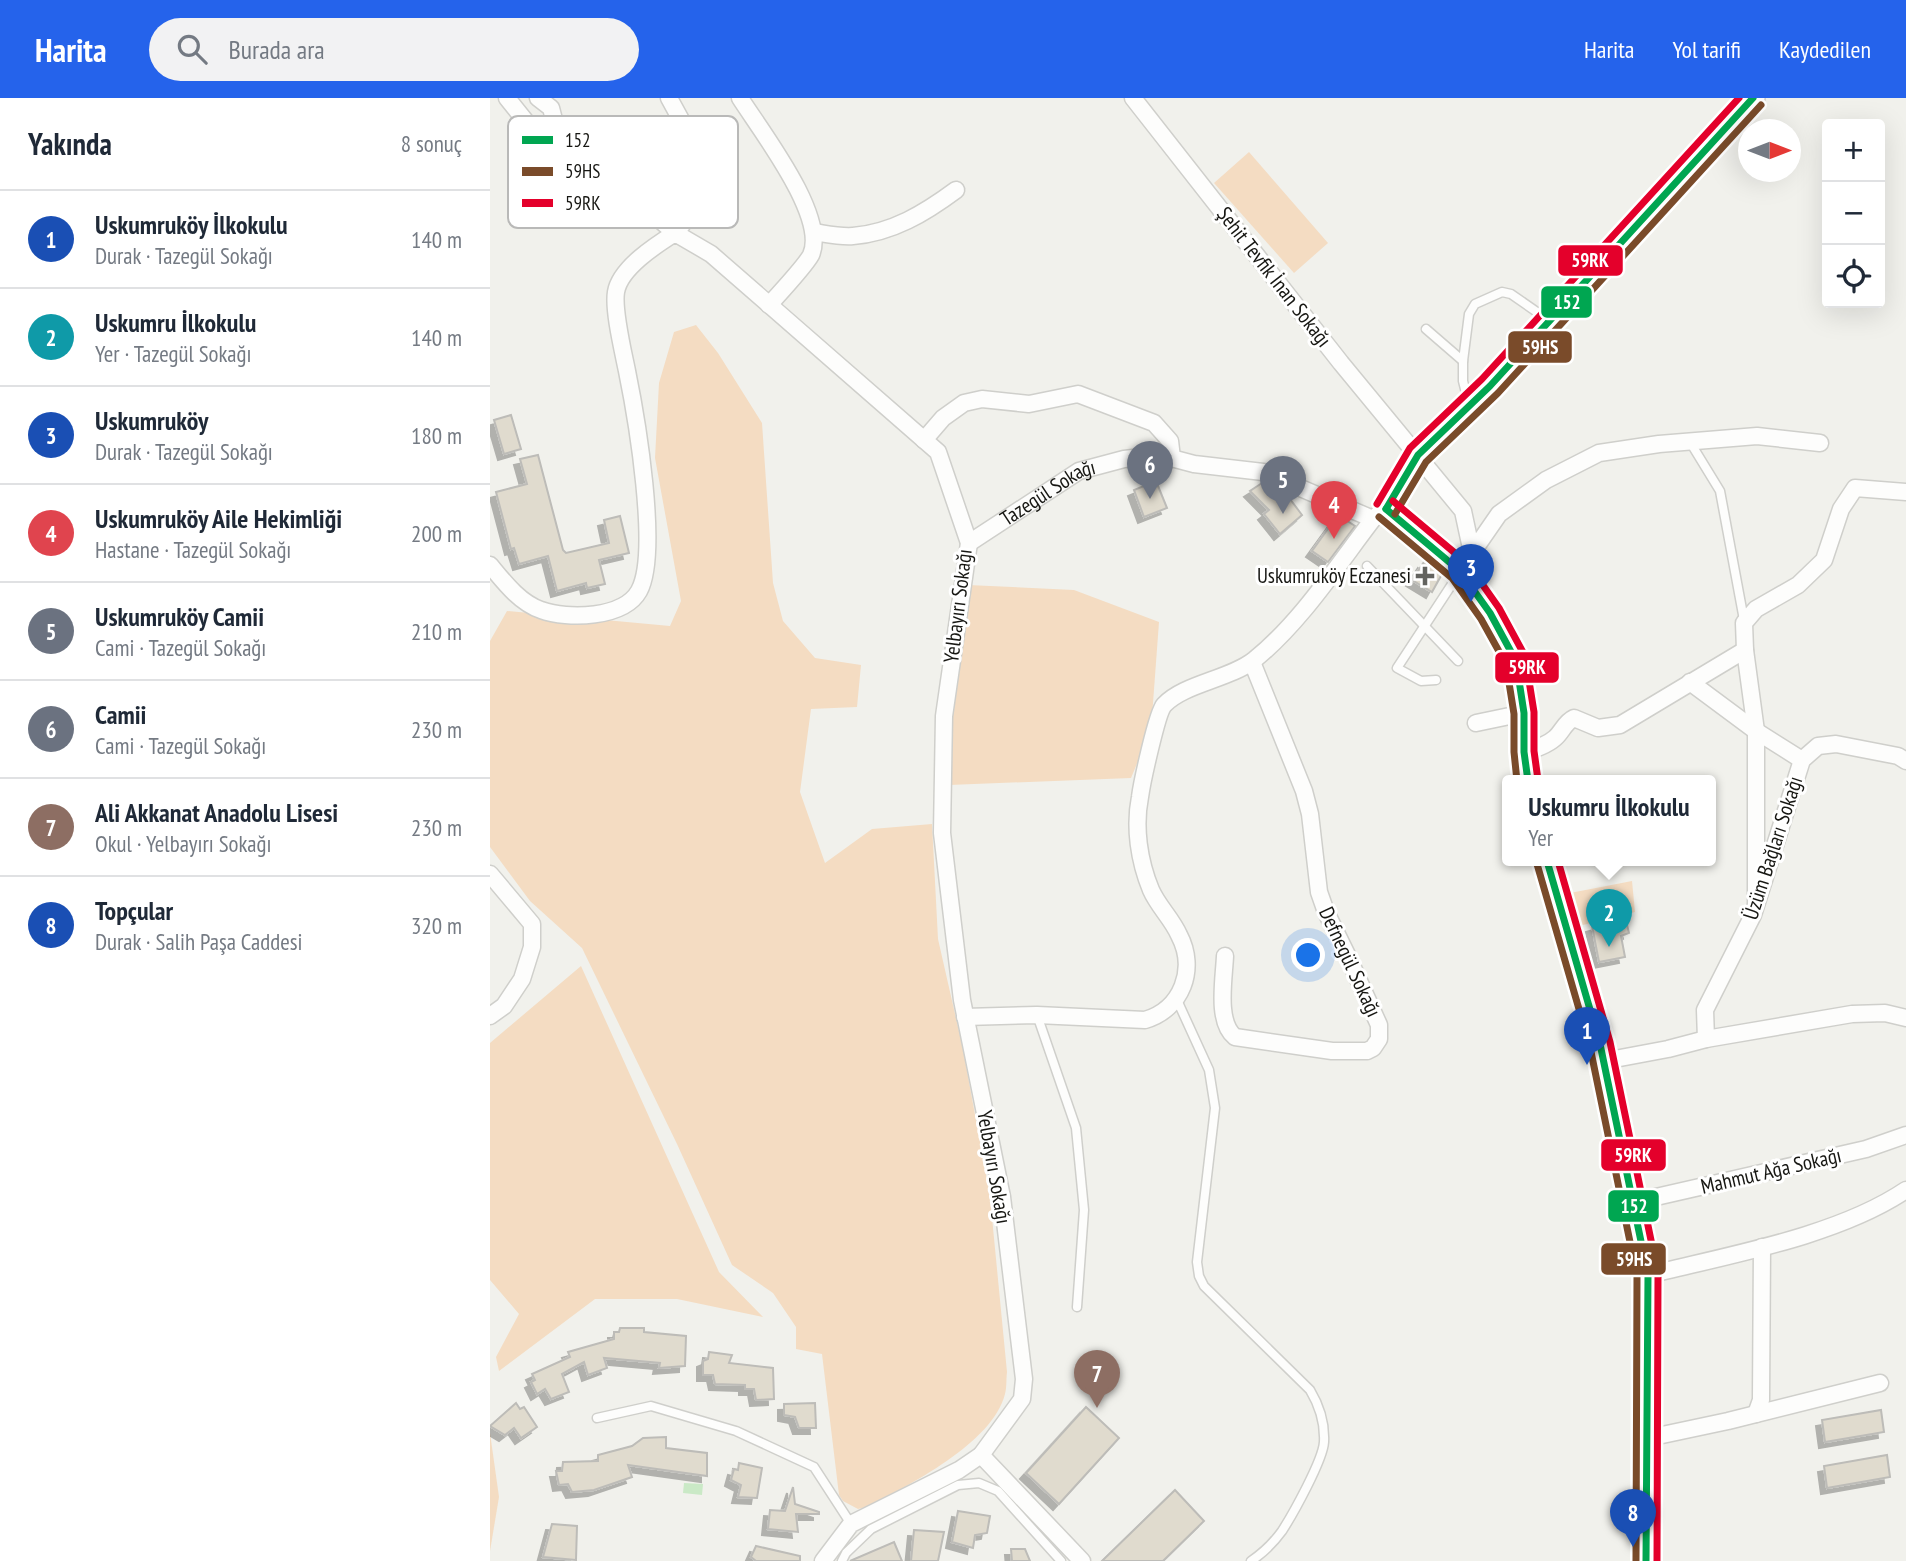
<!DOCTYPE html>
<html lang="tr">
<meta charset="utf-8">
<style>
:root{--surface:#fff;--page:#f2f2f3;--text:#1f2937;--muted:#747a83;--line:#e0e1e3;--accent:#2563eb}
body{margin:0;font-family:"PT Sans Narrow",sans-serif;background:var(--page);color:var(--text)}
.controls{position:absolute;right:21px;top:21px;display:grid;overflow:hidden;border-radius:7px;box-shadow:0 7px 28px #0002}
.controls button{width:63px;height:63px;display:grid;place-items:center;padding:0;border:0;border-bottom:2px solid var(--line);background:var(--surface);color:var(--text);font:35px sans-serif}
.compass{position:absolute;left:1248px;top:21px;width:63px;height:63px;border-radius:50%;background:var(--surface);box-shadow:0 7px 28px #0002;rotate:90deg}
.you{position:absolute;left:819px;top:858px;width:24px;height:24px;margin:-18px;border:5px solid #fff;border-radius:50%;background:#1a73e8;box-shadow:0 0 0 10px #1a73e833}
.badge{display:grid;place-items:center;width:46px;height:46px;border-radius:50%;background:var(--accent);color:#fff;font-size:23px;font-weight:700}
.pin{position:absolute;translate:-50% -58px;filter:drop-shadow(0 2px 4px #0008)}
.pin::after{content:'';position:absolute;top:37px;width:24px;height:21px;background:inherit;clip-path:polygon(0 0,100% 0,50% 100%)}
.popup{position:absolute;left:1012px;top:677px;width:214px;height:91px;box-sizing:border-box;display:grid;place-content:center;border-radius:7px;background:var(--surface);filter:drop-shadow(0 2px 5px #0005);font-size:23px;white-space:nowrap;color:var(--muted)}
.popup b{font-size:26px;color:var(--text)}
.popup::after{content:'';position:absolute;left:50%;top:100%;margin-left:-14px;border:14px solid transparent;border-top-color:var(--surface)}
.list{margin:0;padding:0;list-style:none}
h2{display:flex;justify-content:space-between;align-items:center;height:91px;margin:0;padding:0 28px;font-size:30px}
h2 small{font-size:23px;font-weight:400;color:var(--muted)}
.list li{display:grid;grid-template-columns:46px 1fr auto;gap:21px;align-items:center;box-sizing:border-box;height:98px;padding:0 28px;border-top:2px solid var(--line)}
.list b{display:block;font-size:26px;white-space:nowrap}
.list p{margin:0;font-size:23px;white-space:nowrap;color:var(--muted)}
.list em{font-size:23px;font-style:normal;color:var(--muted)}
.icon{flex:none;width:38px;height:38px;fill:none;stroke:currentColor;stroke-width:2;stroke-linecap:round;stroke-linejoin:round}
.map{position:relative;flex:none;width:1416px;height:1463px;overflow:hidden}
header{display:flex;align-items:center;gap:42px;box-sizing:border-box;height:98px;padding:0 35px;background:var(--accent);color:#fff}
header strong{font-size:33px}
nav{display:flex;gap:38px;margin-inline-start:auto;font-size:24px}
.search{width:490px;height:63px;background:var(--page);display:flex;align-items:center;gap:18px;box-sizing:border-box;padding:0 24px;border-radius:38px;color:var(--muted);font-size:26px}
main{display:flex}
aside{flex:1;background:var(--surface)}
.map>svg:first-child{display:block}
</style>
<header>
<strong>Harita</strong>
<div class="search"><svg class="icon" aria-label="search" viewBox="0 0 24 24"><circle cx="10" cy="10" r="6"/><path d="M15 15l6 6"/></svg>Burada ara</div>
<nav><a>Harita</a><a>Yol tarifi</a><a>Kaydedilen</a></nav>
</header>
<main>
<aside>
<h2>Yakında<small>8 sonuç</small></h2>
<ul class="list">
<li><span class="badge" style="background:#1a4fb4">1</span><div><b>Uskumruköy İlkokulu</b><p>Durak · Tazegül Sokağı</p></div><em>140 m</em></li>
<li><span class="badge" style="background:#0f9aa8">2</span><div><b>Uskumru İlkokulu</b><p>Yer · Tazegül Sokağı</p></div><em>140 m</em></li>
<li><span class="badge" style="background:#1a4fb4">3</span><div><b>Uskumruköy</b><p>Durak · Tazegül Sokağı</p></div><em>180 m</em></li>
<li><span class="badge" style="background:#e0444e">4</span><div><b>Uskumruköy Aile Hekimliği</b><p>Hastane · Tazegül Sokağı</p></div><em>200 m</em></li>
<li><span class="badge" style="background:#6b7280">5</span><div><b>Uskumruköy Camii</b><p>Cami · Tazegül Sokağı</p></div><em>210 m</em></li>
<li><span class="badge" style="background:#6b7280">6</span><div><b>Camii</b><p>Cami · Tazegül Sokağı</p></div><em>230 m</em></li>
<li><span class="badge" style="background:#8d6e63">7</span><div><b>Ali Akkanat Anadolu Lisesi</b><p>Okul · Yelbayırı Sokağı</p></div><em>230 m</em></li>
<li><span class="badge" style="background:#1a4fb4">8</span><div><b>Topçular</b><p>Durak · Salih Paşa Caddesi</p></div><em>320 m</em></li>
</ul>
</aside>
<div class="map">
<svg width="1416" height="1463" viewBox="0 0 1416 1463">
<defs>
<filter id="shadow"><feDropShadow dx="-6" dy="6" stdDeviation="0" flood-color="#0004"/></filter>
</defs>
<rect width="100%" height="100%" fill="#f1f1ec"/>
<g fill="#f4dcc2">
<polygon points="759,54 838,145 804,175 724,85"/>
<path d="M206 227 228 255 272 325 283 485 293 523 325 560 371 567 367 609 321 611 310 694 335 765 382 731 442 726 448 841 473 951 500 1099 517 1274C516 1281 517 1289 515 1296 503 1345 418 1388 376 1409L368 1411 353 1403 349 1397 332 1256 306 1251V1229L283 1195 242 1167 187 1046 92 850 40 803 0 749V543L17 513 180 528 191 503 165 360 169 285 184 234Z"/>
<polygon points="478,487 584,492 669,524 661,632 641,680 459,687 464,591"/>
<polygon points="1142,783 1145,814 1089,828 1080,795"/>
<polygon points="91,868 229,1174 273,1219 187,1201 105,1201 9,1273 6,1259 29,1216 0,1182 0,945"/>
<polygon points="0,1335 9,1399 0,1453"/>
</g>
<polygon fill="#cae9c6" points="194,1385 213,1386 212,1397 193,1395"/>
<g fill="#e0dbce" stroke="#bdbcb8" stroke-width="2" filter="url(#shadow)">
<polygon points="21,317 31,351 14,356 4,322"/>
<polygon points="48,357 73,452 76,455 119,445 114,422 130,418 139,455 109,462 115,486 97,490 96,485 67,493 58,458 29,466 24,450 21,451 6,394 37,386 30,361"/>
<polygon points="666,383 677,410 654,419 644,392"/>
<polygon points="772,385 787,391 794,399 797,397 812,417 790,436 774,416 779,412 760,393"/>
<polygon points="848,417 865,428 838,464 822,453"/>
<polygon points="934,464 952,476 942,494 922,482"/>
<polygon points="1135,819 1139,835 1131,838 1135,859 1109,864 1102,828"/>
<polygon points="130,1230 154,1230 154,1234 196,1238 195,1268 169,1270 170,1265 114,1260 117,1270 98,1277 94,1264 72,1276 79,1294 61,1301 55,1291 47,1296 41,1284 45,1282 42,1276 80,1259 78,1254 124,1241 124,1234 129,1234"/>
<polygon points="219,1254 242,1257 239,1265 283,1270 284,1301 266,1302 264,1291 255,1291 255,1287 225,1286 223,1277 213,1277 213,1263 218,1261"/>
<polygon points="26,1305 30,1311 34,1309 47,1329 31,1340 24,1330 15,1337 0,1328"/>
<polygon points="325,1305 326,1330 309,1330 305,1319 294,1317 294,1306"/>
<polygon points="596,1309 629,1340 569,1406 536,1375"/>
<polygon points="1391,1312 1394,1334 1335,1344 1332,1322"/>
<polygon points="176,1339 176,1350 217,1355 217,1378 138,1367 142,1379 104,1392 82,1394 78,1386 69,1387 66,1373 72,1373 73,1364 108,1363 108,1357 142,1348 153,1340"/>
<polygon points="1397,1357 1400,1379 1337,1390 1334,1368"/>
<polygon points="249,1365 272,1370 267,1400 248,1399 251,1387 241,1382 244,1371 248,1372"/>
<polygon points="303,1389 305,1406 329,1414 329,1416 306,1416 308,1434 278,1431 280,1412 295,1413"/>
<polygon points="685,1392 714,1423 673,1463 612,1463"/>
<polygon points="468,1413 500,1418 497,1435 485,1437 483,1450 462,1444"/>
<polygon points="62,1426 87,1428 86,1462 53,1459"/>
<polygon points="424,1432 454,1434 448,1463 421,1463"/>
<polygon points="404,1444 412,1463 360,1463"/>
<polygon points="266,1448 310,1458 310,1463 266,1463 261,1459"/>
<polygon points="521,1451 535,1451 540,1463 522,1463"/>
</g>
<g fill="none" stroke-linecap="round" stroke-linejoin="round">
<defs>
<g id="lane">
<polyline points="936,231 973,263"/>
<polyline points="978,303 973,283 973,263 979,216 985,206 1012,194 1021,196 1057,221"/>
<polyline points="1200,344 1230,393 1254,522"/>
<polyline points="877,468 968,563"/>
<polyline points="946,582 931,583 907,570 968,477"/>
<path d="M687 902 719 972 725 1010 707 1164 709 1178 714 1188 820 1292C829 1307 835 1325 834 1344 833 1362 803 1416 792 1433 784 1444 773 1455 761 1463"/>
<polyline points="547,917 586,1030 594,1112 587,1209"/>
<polyline points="107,1320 161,1308 246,1333 324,1369 361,1426"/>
<polyline points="352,1463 356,1455 381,1431 468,1387 489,1385 508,1393 571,1463"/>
</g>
<g id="street">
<polyline points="17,0 45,35 83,50 108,68 185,135 226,86 179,0"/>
<polyline points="48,0 61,10 70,45"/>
<path d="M250 0C271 33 338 119 321 157 315 168 289 196 279 207"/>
<polyline points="643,0 851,265 973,413 982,455 970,473"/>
<path d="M324 134C337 136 350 139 363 138 402 135 435 115 466 92"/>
<polyline points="434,342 453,320 474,305 492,301 539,306 588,296 664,325 680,343 682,360"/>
<path id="s1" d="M479 445 589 373 634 361 670 357 704 366 773 374 883 421 891 414"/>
<polyline points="982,455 1009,416 1056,382 1109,355 1169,346 1267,338 1330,345"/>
<path d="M0 467C14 484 30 505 51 512 78 522 134 520 149 493 170 455 146 317 137 273 133 253 123 212 126 194 130 170 166 147 185 135L221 156 448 354 479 445 454 618 452 735 472 902 512 1099 534 1281 532 1301 491 1357 469 1372 361 1426 333 1463"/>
<polyline points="1200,584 1266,633 1312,662"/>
<polyline points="986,625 1034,615"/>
<path d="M1034 654C1044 651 1056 648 1065 640 1072 634 1075 624 1084 620L1108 630 1130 627 1255 552"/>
<polyline points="0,776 42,826 42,849 32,881 14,908 0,918"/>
<polyline points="1266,807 1266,633 1255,552 1254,525 1266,511 1308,487 1334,462 1351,411 1365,390 1416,394"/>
<path d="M735 858C734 881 726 924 745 939L842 953H877L883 950 889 941V927L859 861 836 814 829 794 820 716 814 693 762 564"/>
<path d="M475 919 547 917 655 922C692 911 707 871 689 837 682 821 668 808 661 792 649 763 644 729 650 699 652 684 667 615 674 607 693 586 740 581 764 562 810 525 847 468 883 421"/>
<polyline points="1216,941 1215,912 1263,817 1312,662 1328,648 1346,646 1408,658 1416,663"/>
<polyline points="1114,963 1178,951 1216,941 1362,916 1395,915 1416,920"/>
<polyline points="1144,1104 1376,1051 1416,1037"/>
<path d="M1158 1177C1239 1157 1348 1138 1416 1092"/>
<polyline points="1266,1316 1271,1302 1272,1149"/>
<polyline points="1158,1340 1238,1323 1390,1285"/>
<polyline points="491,1357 592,1463"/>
</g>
<g id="secondary">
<polyline points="1038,683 1034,654 1034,615 1026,563 1000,515 970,473 896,411 928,357 1000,288 1263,0"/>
<polyline points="1057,763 1110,946 1158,1177 1156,1463"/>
</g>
</defs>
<use href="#lane" stroke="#cfcfcb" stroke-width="11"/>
<use href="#street" stroke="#cfcfcb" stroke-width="19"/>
<use href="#secondary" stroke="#cfcfcb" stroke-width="26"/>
<use href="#lane" stroke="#fdfdfc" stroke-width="8"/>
<use href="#street" stroke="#fdfdfc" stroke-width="16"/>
<use href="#secondary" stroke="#fdfdfc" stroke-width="23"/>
<defs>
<g id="bus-1">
<polyline points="896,411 928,357 1000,288 1263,0"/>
<polyline points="896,411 970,473 1000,515 1026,563 1034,615 1034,654 1038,683"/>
<polyline points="1057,763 1110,946 1158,1177 1156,1463"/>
</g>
<g id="bus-2">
<polyline points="905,416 936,364 1008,295 1271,7"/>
<polyline points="889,419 962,480 991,521 1016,566 1024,616 1024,654 1027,683"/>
<polyline points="1047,766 1100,949 1147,1178 1146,1463"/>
</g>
<g id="bus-3">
<polyline points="903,403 978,466 1009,510 1035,558 1044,614 1044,653 1048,682"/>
<polyline points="887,406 920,350 992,281 1249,0"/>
<polyline points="1068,763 1120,944 1168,1176 1167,1463"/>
</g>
</defs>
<use href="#bus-1" stroke="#fff" stroke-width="12"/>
<use href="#bus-2" stroke="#fff" stroke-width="12"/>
<use href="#bus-3" stroke="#fff" stroke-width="12"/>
<use href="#bus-1" stroke="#00a651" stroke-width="7"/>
<use href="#bus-2" stroke="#7a4b2a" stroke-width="7"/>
<use href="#bus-3" stroke="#e4002b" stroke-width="7"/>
</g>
<path fill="#63635f" stroke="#fff" stroke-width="2.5" d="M931.5 467.5h7v7h7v7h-7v7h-7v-7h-7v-7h7z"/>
<g text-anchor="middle" stroke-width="6" stroke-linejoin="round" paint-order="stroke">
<g font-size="21" fill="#171713" stroke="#fff">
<text transform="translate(784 179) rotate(52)" y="7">Şehit Tevfik İnan Sokağı</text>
<text dy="7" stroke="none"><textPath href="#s1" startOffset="94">Tazegül Sokağı</textPath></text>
<text transform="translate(468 508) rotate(-83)" y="7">Yelbayırı Sokağı</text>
<text transform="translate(1283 750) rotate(-72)" y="7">Üzüm Bağları Sokağı</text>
<text transform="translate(860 864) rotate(65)" y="7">Defnegül Sokağı</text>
<text transform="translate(504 1069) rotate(80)" y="7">Yelbayırı Sokağı</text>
<text transform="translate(1281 1073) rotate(-13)" y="7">Mahmut Ağa Sokağı</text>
</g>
<g font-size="21" fill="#171713" stroke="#fff" text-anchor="end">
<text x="921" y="485">Uskumruköy Eczanesi</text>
</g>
</g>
<rect x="18" y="18" width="230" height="112" rx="10" fill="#fff" stroke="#b9b9b8" stroke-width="2"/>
<rect x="32" y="38" width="31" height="8" fill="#00a651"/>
<rect x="32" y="69" width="31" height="9" fill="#7a4b2a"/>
<rect x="32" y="101" width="31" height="8" fill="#e4002b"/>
<g font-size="19" fill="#171713">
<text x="75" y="49">152</text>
<text x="75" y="80">59HS</text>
<text x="75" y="112">59RK</text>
</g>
<g stroke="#fff" stroke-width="2.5">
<rect x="1067" y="146" width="67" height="33" rx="7" fill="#e4002b"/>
<rect x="1050" y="187" width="53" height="34" rx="7" fill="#00a651"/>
<rect x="1017" y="232" width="66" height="34" rx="7" fill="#7a4b2a"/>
<rect x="1004" y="553" width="66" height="33" rx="7" fill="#e4002b"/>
<rect x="1110" y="1040" width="67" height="34" rx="7" fill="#e4002b"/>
<rect x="1117" y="1091" width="53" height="34" rx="7" fill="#00a651"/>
<rect x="1110" y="1144" width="67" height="34" rx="7" fill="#7a4b2a"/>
</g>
<g font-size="19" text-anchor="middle" font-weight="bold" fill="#fff">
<text x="1100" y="169">59RK</text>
<text x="1077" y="211">152</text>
<text x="1050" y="256">59HS</text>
<text x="1037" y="576">59RK</text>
<text x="1143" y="1064">59RK</text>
<text x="1144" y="1115">152</text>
<text x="1144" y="1168">59HS</text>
</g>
</svg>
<div class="controls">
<button>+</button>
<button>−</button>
<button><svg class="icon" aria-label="locate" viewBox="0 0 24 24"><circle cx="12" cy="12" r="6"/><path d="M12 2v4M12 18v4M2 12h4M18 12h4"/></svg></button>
</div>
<svg class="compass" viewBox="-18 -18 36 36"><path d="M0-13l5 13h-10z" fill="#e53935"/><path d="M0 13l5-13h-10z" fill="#747a83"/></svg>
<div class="you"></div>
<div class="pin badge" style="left:1097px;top:967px;background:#1a4fb4">1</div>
<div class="pin badge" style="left:1119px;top:849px;background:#0f9aa8">2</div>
<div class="popup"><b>Uskumru İlkokulu</b>Yer</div>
<div class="pin badge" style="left:981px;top:504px;background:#1a4fb4">3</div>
<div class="pin badge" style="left:844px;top:441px;background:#e0444e">4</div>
<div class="pin badge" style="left:793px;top:416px;background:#6b7280">5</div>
<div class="pin badge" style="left:660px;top:401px;background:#6b7280">6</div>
<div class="pin badge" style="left:607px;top:1310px;background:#8d6e63">7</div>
<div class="pin badge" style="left:1143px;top:1449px;background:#1a4fb4">8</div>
</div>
</main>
